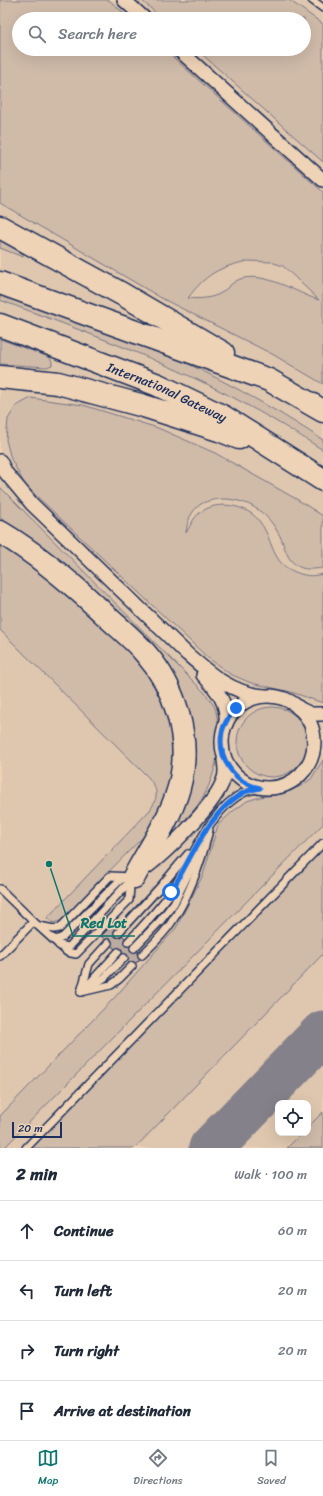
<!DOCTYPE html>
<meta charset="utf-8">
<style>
:root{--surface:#fff;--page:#f6f6f7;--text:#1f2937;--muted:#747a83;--line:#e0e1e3;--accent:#0f766e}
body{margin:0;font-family:Sriracha,sans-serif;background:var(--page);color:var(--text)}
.controls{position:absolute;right:12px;bottom:12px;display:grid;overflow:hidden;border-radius:8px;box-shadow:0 4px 16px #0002}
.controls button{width:36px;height:36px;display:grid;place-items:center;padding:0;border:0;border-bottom:1px solid var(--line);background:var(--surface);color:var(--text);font:20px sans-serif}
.scale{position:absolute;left:12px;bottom:10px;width:50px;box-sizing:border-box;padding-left:4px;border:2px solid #1b2f5e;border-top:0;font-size:11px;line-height:14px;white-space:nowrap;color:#1b2f5e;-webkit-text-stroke:3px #efd3b6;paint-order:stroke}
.stop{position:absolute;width:12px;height:12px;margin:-9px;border:3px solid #1a73e8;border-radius:50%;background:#fff}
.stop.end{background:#1a73e8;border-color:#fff;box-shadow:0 1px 4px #0008}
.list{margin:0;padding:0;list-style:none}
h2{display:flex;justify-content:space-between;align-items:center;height:52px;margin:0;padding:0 16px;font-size:17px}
h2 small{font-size:13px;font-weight:400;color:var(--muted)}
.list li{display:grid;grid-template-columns:26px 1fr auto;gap:12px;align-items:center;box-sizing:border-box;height:60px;padding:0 16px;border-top:1px solid var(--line)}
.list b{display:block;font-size:15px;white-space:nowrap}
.list em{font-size:13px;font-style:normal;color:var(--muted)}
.icon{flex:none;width:22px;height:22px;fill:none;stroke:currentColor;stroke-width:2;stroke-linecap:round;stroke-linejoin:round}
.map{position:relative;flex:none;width:323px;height:1148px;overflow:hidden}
.search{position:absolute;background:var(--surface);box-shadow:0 4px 16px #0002;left:12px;right:12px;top:12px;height:44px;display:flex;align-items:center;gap:10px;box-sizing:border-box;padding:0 14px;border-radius:22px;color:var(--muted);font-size:15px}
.sheet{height:292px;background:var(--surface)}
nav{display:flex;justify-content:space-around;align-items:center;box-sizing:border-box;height:56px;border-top:1px solid var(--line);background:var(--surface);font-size:11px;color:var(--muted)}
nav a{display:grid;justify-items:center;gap:2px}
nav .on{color:var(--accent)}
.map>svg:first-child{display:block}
</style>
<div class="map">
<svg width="323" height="1148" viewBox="0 0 323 1148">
<rect width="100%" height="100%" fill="#efd3b6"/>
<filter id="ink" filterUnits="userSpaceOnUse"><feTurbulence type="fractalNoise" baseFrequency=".025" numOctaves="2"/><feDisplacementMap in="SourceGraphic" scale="8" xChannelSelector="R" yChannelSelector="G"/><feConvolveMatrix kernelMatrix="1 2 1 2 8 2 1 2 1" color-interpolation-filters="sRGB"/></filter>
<g filter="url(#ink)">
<path fill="#dfc7af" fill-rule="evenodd" d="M0 0H323V1148H0ZM19 19H304V49H19ZM278 1103H308V1133H278Z"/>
<g fill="#d0bba9" stroke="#767584" fill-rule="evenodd">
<path d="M0 0H109L130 19H19V49H164L323 192V384L272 354 163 299 0 203ZM248 261 271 262 283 266 319 300C296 293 266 271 240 279 232 282 228 288 221 293 211 299 198 299 188 298 206 274 219 267 248 261Z"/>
<polygon points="141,0 289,0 323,24 323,162 196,49 304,49 304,19 163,19"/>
<polygon points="0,240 23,254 23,257 0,248"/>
<path d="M0 288C53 309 106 328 158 350 215 375 271 406 323 440V450C295 432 266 415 236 399 161 359 80 330 0 300Z"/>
<polygon points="0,339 49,357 52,361 52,365 47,367 0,364"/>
<path d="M31 398 83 405 158 428 215 453 298 500 323 516V568C314 569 304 571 296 565 284 557 285 542 277 531 266 511 247 500 225 499 217 499 208 500 201 504 191 511 187 521 186 533 191 525 194 515 204 510 221 500 249 506 260 522 273 539 271 562 293 571 304 576 311 577 323 574V703L291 692 251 683 230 674 207 657 25 485 11 459 6 440 8 419 16 406Z"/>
<path d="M0 487 205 693C209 699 215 705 216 712 225 749 212 798 182 822L177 821 186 709 61 562 31 538 0 518Z"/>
<path d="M0 543 47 576 134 656 156 685 167 711 172 740 171 781 160 813 147 833 60 921 53 923 47 918 150 810C159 796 158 790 148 777L0 630Z"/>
<circle cx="272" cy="742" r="35"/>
<polygon points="323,760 323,824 4,1148 0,1148 0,1116 115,997 176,928 203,875 218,825 232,812 247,801 260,797 282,794 301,786 311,779"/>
<polygon points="323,843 323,954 135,1148 26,1148"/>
<polygon points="323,1112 323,1148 287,1148 302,1133 308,1133 308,1127"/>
</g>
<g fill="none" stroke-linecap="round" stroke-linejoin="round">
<polyline stroke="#85818a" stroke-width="45" points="211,1148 323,1033"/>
</g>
<polygon fill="#bbaaa0" stroke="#1b2f5e" points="112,925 143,956 133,966 101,936"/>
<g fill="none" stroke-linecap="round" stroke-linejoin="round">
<defs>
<g id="service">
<polyline points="312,0 323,8"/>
<polyline points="0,889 36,924 67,952 76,954 129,900 130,887 133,878"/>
<polyline points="39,926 54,929 60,928 110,876 132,877"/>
<polyline points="118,933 161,886 188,854"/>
<polyline points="52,938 56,940 63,937 119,881 126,877"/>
<path d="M128 942C143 926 159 909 172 891 192 860 209 809 245 792 250 790 255 789 260 788"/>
<polyline points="59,945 68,947 70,946 131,880"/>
<polyline points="134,948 160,921 174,903 200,850"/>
<path d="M142 955C152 945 163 935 171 923 190 895 201 863 209 830"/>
<polyline points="0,956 33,922"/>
<polyline points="88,985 118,952"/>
<polyline points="86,989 104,978 124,958"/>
<polyline points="81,992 111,985 119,979 132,966"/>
<polyline points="81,992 89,964 108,943"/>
<polyline points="26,1148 323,843"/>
</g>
<g id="minor">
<polyline points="124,0 145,19"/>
<polyline points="178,49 323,180"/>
<path d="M0 461 6 473 32 504 186 653C209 673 232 694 264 696"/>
<path d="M203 675C217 690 228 702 226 724"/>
<circle cx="268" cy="742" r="46"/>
<polyline points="298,708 311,714 323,714"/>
<path d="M144 869C166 853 217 803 224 778 226 772 225 766 224 760"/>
</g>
<g id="motorway">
<polyline points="0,227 122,294 223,353"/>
<polyline points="0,283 269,380 323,411"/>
<path id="s1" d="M0 325 158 385 224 417 323 480"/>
<polyline points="0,377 58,383 144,406 219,430 239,438"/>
<path d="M0 532C37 554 69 581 100 610 115 625 133 638 146 654 175 687 190 736 181 779 174 814 151 845 134 877"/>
</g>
</defs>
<use href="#service" stroke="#1b2f5e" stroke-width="10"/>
<use href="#minor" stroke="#1b2f5e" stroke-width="16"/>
<use href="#motorway" stroke="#1b2f5e" stroke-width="25"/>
<use href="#service" stroke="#efd3b6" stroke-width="7"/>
<use href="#minor" stroke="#efd3b6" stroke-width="13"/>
<use href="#motorway" stroke="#efd3b6" stroke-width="22"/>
</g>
</g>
<g fill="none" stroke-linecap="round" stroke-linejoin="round" filter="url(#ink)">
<path stroke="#1a73e8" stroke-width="5" d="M171 892C190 860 210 809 245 792 250 790 255 789 260 788 234 783 217 758 222 732 224 723 230 715 236 708"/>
</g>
<g text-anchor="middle" stroke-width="3" stroke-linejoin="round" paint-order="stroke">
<g font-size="13" fill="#1b2f5e" stroke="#efd3b6">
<text dy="5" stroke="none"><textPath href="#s1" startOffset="180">International Gateway</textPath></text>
</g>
</g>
<path fill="none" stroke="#0f766e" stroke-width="1.5" d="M49 864L73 936H135"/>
<circle fill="#0f766e" stroke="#efd3b6" stroke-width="1.5" cx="49" cy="864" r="4"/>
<g font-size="14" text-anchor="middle" font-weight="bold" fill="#0f766e" stroke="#efd3b6" stroke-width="3" stroke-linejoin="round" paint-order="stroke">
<text x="104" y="928">Red Lot</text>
</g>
</svg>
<div class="controls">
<button><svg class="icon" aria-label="locate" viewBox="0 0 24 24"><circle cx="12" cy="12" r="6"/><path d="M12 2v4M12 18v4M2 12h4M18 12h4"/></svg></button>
</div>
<div class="scale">20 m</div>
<div class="stop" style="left:171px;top:892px"></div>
<div class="stop end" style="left:236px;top:708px"></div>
<div class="search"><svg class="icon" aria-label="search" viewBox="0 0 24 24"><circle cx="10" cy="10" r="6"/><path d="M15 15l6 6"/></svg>Search here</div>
</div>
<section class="sheet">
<h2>2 min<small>Walk · 100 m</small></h2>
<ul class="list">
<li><svg class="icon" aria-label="ahead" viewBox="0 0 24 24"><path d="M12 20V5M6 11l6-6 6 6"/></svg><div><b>Continue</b></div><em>60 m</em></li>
<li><svg class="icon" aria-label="left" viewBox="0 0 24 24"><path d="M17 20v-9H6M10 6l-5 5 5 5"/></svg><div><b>Turn left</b></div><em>20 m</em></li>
<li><svg class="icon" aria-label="right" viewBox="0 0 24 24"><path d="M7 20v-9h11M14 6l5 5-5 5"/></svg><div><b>Turn right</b></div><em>20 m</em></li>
<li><svg class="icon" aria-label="arrive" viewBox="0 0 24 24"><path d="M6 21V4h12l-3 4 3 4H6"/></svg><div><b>Arrive at destination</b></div></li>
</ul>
</section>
<nav>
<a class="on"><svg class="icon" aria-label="map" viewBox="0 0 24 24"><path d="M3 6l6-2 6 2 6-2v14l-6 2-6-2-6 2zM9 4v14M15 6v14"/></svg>Map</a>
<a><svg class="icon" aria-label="directions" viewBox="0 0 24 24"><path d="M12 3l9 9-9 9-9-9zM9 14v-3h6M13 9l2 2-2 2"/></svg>Directions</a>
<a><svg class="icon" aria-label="saved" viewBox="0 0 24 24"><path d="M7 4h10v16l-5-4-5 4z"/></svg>Saved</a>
</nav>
